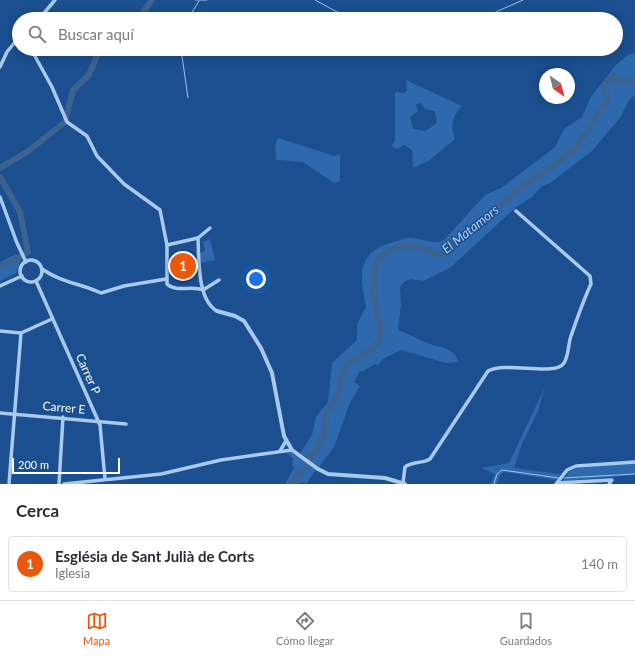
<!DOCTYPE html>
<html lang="es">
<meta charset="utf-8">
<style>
:root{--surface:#fff;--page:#f2f2f3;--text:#2b2b33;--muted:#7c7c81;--line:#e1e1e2;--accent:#ea580c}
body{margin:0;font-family:Lato,sans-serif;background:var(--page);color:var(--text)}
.compass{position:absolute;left:539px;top:68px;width:36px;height:36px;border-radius:50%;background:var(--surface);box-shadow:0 2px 10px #0003;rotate:145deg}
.scale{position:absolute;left:12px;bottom:10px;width:108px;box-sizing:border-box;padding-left:4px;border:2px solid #fff;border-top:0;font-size:11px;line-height:14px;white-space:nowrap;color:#fff;-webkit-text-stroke:3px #1b4f8f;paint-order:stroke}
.you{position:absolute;left:256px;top:279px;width:14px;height:14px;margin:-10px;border:3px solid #fff;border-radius:50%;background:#1a73e8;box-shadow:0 0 0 6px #1a73e833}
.badge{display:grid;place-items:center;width:26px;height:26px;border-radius:50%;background:var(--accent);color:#fff;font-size:13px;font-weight:700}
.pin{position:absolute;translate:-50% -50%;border:2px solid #fff;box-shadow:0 1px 4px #0006}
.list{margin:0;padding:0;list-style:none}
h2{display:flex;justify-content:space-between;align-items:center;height:52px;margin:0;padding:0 16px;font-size:17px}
h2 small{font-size:13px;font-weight:400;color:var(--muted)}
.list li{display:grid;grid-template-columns:26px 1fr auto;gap:12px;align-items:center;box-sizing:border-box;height:56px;margin:0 8px 8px;padding:0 8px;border:1px solid var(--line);border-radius:4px}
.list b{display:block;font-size:15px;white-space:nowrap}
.list p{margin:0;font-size:13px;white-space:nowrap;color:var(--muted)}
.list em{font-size:13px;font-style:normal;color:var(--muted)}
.icon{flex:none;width:22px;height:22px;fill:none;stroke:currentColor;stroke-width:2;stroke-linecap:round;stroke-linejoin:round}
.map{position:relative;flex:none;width:635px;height:484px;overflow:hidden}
.search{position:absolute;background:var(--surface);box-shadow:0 2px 10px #0003;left:12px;right:12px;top:12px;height:44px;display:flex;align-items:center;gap:10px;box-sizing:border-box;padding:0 14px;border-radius:22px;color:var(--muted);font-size:15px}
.sheet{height:116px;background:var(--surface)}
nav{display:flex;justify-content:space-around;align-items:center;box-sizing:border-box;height:56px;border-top:1px solid var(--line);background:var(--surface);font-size:11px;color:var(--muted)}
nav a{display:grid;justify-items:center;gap:2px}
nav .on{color:var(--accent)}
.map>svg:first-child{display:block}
</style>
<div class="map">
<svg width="635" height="484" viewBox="0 0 635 484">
<rect width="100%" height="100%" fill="#1b4f8f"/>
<g fill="#2e69ad" fill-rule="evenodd">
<path d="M635 53V95L630 99 619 119 592 151 550 183 542 186 532 197 516 207 450 268 423 281 410 279 404 282 400 287 401 305 398 330C409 334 419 340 430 344 445 349 450 346 459 362L446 363 401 350 383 359 378 365 375 364 362 372 360 371 354 382 360 386 349 405 334 447 319 467 300 453 312 435 316 417 328 402 332 363 357 340V324L366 307C360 276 355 252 394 242 400 241 405 237 411 238 422 238 434 246 444 240L485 195 501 188 555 147 564 129 582 117 591 97 616 65 628 55Z"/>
<path d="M406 80 462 106C452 117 450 125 455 139L430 160 413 168 412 150 404 145 398 149 391 146 395 142V92L404 93 407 90ZM421 103 425 109 435 111 437 123 426 131 413 129 410 117 418 111 416 104Z"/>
<polygon points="278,138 334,156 340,154 340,181 334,183 303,162 276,160 275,145"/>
<polygon points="210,239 215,260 201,263 200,253 205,251 203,242"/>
<polygon points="16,254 21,260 16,273 0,281 0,262"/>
<polygon points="545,387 538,411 522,444 514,468 560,474 556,480 504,472 500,475 497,484 491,484 495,474 481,468 509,463"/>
<polygon points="291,452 316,470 306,484 301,482 299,484 285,484 294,468 292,465 293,458 287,454"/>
<polygon points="635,463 635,475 563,481 568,474 566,473 577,468"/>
</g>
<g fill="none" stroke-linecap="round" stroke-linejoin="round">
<g stroke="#9cc4f0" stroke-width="1">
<polyline points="195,0 207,0"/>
<polyline points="315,0 350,19"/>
<polyline points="188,19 199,1"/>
<polyline points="480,19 523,0"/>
<polyline points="181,49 188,98"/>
<polyline points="564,478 635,474"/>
<polyline points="494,484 497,474 502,470 559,478"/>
</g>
<g stroke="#3c6290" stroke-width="6">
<polyline points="138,19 152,0"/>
<polyline points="0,168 27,152 65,122 73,90 89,75 98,53 102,49"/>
<polyline points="0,177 20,212 28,252 15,260 0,266"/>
<path d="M292 484 318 447 325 430 326 415 338 396 341 389V378L348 363 373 349 379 340 380 329 374 296 375 265 379 257 399 247 408 246 420 247 440 255 444 253 523 185 553 166 576 148 608 98C604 86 602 84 615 76L623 82 635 81"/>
</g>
<g stroke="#a9c9ee" stroke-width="3.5">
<polyline points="39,19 55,0"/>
<path d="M31 49 52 87 67 122 87 136 97 156 124 184 160 210 167 245V284C176 293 192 285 203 290L219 280"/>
<polyline points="0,67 7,52 19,37"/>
<polyline points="0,197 17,243 26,262"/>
<polyline points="198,238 210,228"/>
<path d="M167 245 198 238C199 258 197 300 217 311"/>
<circle cx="31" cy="271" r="11"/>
<path d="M42 269C60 282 82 284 101 293L124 286 166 279"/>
<polyline points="36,281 100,425 105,479"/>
<polyline points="0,286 22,276"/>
<polyline points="0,331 21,333 52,319"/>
<polyline points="0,413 126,424"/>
<polyline points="280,451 286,441"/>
<path d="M403 483 405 467C412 461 422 464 430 459L488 371C507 361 555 377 564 363 569 355 568 344 571 336 577 319 583 301 591 284L590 276 516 211"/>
<polyline points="557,483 612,480 609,484"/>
<polyline points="9,484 21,333"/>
<polyline points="59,484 63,417"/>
<polyline points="64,484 161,474 221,460 292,450"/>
<polyline points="556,484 567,470 576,466 635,462"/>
</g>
<polyline stroke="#a9c9ee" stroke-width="4" points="217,311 235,316 244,321 261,348 272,373 284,436 292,450 318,469 328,474 385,478 405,484"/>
</g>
<g text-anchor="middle" stroke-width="3" stroke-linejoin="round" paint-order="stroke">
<g font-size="12" fill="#fff" stroke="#1b4f8f">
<text transform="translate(88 374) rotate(66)" y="4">Carrer P</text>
<text transform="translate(64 408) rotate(5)" y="4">Carrer E</text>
</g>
<g font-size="13" font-style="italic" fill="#b5d3f5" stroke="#1b4f8f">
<text transform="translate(470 229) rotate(-39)" y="5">El Matamors</text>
</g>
</g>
</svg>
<svg class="compass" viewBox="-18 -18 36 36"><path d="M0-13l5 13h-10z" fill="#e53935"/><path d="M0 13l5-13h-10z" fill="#7c7c81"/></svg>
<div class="scale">200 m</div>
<div class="you"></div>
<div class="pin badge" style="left:183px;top:266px">1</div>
<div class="search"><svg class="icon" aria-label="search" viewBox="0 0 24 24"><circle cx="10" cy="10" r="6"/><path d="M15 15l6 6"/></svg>Buscar aquí</div>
</div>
<section class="sheet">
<h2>Cerca<small></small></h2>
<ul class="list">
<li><span class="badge">1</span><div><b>Església de Sant Julià de Corts</b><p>Iglesia</p></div><em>140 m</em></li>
</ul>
</section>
<nav>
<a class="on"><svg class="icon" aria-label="map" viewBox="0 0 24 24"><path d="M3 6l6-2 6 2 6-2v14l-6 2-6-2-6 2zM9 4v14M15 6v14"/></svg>Mapa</a>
<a><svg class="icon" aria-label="directions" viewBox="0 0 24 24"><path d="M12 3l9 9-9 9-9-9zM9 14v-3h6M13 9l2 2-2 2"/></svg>Cómo llegar</a>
<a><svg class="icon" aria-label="saved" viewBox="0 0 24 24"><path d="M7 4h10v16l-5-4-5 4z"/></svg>Guardados</a>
</nav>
